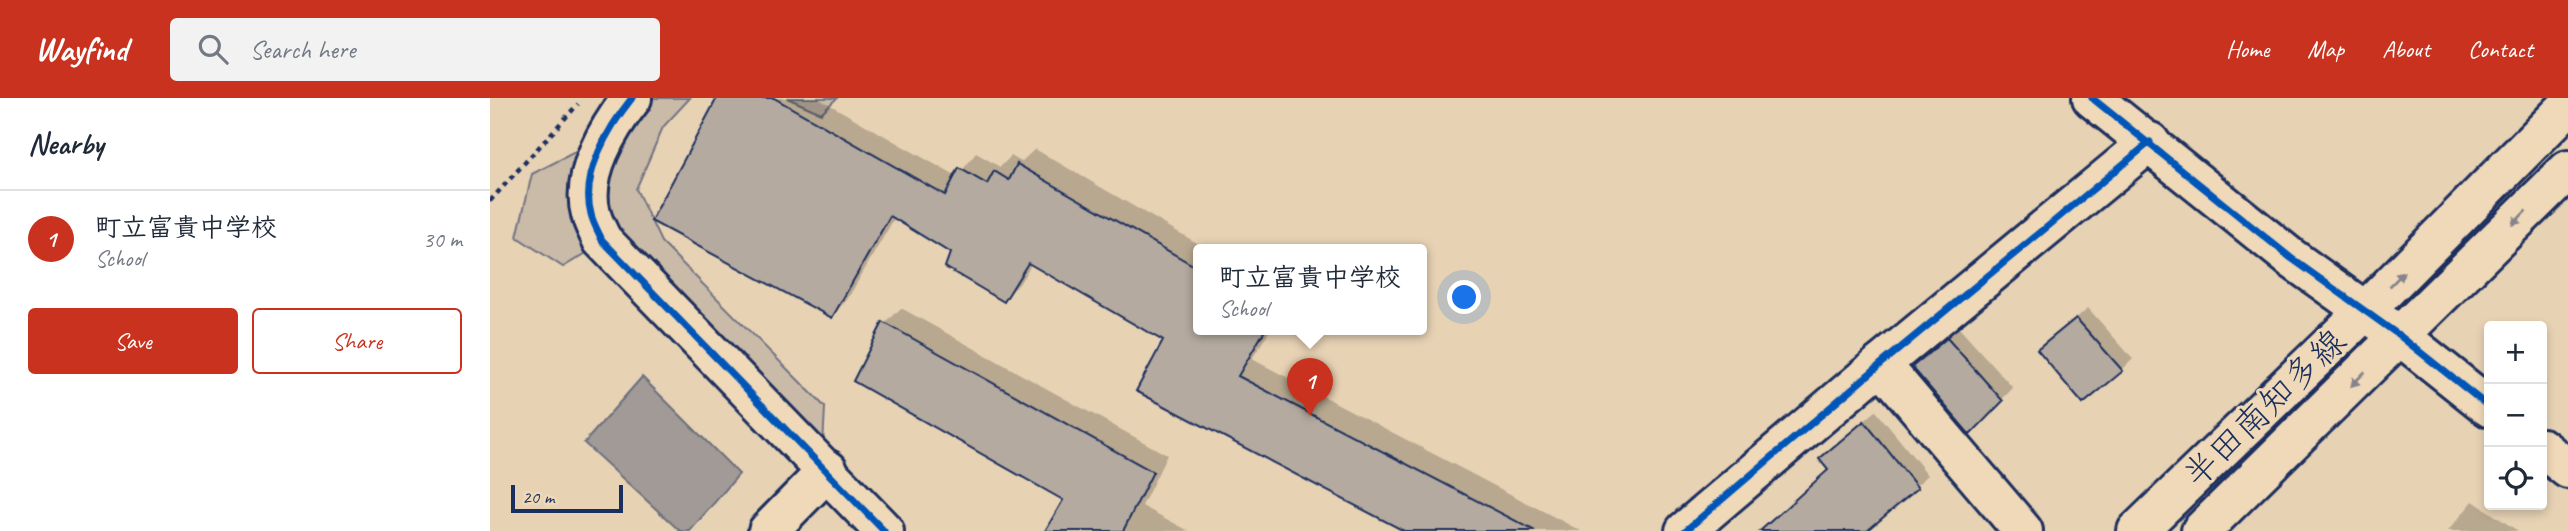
<!DOCTYPE html>
<meta charset="utf-8">
<style>
:root{--surface:#fff;--page:#f2f2f3;--text:#1f2937;--muted:#747a83;--line:#e0e1e3;--accent:#c8321e}
body{margin:0;font-family:Caveat,"Klee One",sans-serif;background:var(--page);color:var(--text)}
.controls{position:absolute;right:21px;bottom:21px;display:grid;overflow:hidden;border-radius:7px;box-shadow:0 4px 10px #0003}
.controls button{width:63px;height:63px;display:grid;place-items:center;padding:0;border:0;border-bottom:2px solid var(--line);background:var(--surface);color:var(--text);font:35px sans-serif}
.scale{position:absolute;left:21px;bottom:18px;width:112px;box-sizing:border-box;padding-left:7px;border:4px solid #1b2f5e;border-top:0;font-size:19px;line-height:24px;white-space:nowrap;color:#1b2f5e;-webkit-text-stroke:5px #f0d9b8;paint-order:stroke}
.you{position:absolute;left:975px;top:200px;width:24px;height:24px;margin:-18px;border:5px solid #fff;border-radius:50%;background:#1a73e8;box-shadow:0 0 0 10px #1a73e833}
.badge{display:grid;place-items:center;width:46px;height:46px;border-radius:50%;background:var(--accent);color:#fff;font-size:23px;font-weight:700}
.pin{position:absolute;translate:-50% -58px;filter:drop-shadow(0 2px 4px #0008)}
.pin::after{content:'';position:absolute;top:37px;width:24px;height:21px;background:inherit;clip-path:polygon(0 0,100% 0,50% 100%)}
.popup{position:absolute;left:703px;top:146px;width:234px;height:91px;box-sizing:border-box;display:grid;place-content:center;border-radius:7px;background:var(--surface);filter:drop-shadow(0 2px 5px #0005);font-size:23px;white-space:nowrap;color:var(--muted)}
.popup b{font-size:26px;color:var(--text)}
.popup::after{content:'';position:absolute;left:50%;top:100%;margin-left:-14px;border:14px solid transparent;border-top-color:var(--surface)}
.list{margin:0;padding:0;list-style:none}
h2{display:flex;justify-content:space-between;align-items:center;height:91px;margin:0;padding:0 28px;font-size:30px}
h2 small{font-size:23px;font-weight:400;color:var(--muted)}
.list li{display:grid;grid-template-columns:46px 1fr auto;gap:21px;align-items:center;box-sizing:border-box;height:98px;padding:0 28px;border-top:2px solid var(--line)}
.list b{display:block;font-size:26px;white-space:nowrap}
.list p{margin:0;font-size:23px;white-space:nowrap;color:var(--muted)}
.list em{font-size:23px;font-style:normal;color:var(--muted)}
.actions{display:flex;gap:14px;padding:21px 28px}
.actions a{flex:1;padding:16px 0;border:2px solid var(--accent);border-radius:7px;text-align:center;font-size:24px;color:var(--accent)}
.actions .main{background:var(--accent);color:#fff}
.icon{flex:none;width:38px;height:38px;fill:none;stroke:currentColor;stroke-width:2;stroke-linecap:round;stroke-linejoin:round}
.map{position:relative;flex:none;width:2078px;height:433px;overflow:hidden}
header{display:flex;align-items:center;gap:42px;box-sizing:border-box;height:98px;padding:0 35px;background:var(--accent);color:#fff}
header strong{font-size:33px}
nav{display:flex;gap:38px;margin-inline-start:auto;font-size:24px}
.search{width:490px;height:63px;background:var(--page);display:flex;align-items:center;gap:18px;box-sizing:border-box;padding:0 24px;border-radius:7px;color:var(--muted);font-size:26px}
main{display:flex}
aside{flex:1;background:var(--surface)}
.map>svg:first-child{display:block}
</style>
<header>
<strong>Wayfind</strong>
<div class="search"><svg class="icon" aria-label="search" viewBox="0 0 24 24"><circle cx="10" cy="10" r="6"/><path d="M15 15l6 6"/></svg>Search here</div>
<nav><a>Home</a><a>Map</a><a>About</a><a>Contact</a></nav>
</header>
<main>
<aside>
<h2>Nearby<small></small></h2>
<ul class="list">
<li><span class="badge">1</span><div><b>町立富貴中学校</b><p>School</p></div><em>30 m</em></li>
</ul>
<div class="actions"><a class="main">Save</a><a>Share</a></div>
</aside>
<div class="map">
<svg width="2078" height="433" viewBox="0 0 2078 433">
<rect width="100%" height="100%" fill="#e7d2b4"/>
<filter id="ink" filterUnits="userSpaceOnUse"><feTurbulence type="fractalNoise" baseFrequency=".0143" numOctaves="2"/><feDisplacementMap in="SourceGraphic" scale="14" xChannelSelector="R" yChannelSelector="G"/><feConvolveMatrix kernelMatrix="1 2 1 2 8 2 1 2 1" color-interpolation-filters="sRGB"/></filter>
<g filter="url(#ink)">
<g fill="#cabaa8" stroke="#727483" stroke-width="2">
<path d="M160 0H200L173 29 146 91 171 144 335 309 333 348 119 126C114 61 123 51 160 0Z"/>
<polygon points="297,0 347,0 331,15"/>
<polygon points="87,53 79,106 98,154 73,169 27,139 42,76"/>
</g>
<polygon fill="#a19a96" stroke="#6b6f80" stroke-width="2" points="152,279 249,376 200,433 190,433 94,345"/>
<g fill="#0003">
<polygon points="229,0 328,0 467,79 486,55 510,69 521,58 531,64 545,51 719,152 708,152 708,232 780,232 762,261 1091,433 918,433 649,292 675,243 542,165 529,186 513,202 462,155 405,119 357,202 341,218"/>
<polygon points="411,210 677,357 652,408 699,433 557,433 575,401 395,226"/>
<polygon points="1598,210 1643,261 1632,272 1549,252"/>
<polygon points="1469,230 1523,290 1480,334 1436,258"/>
<polygon points="1386,313 1438,377 1374,433 1278,433 1275,431 1340,371 1342,350"/>
<polygon points="1983,403 2028,433 1958,433"/>
</g>
<g fill="#b4aa9f" stroke="#1b2f5e" stroke-width="2">
<polygon points="227,0 284,0 455,97 469,70 497,86 504,73 519,82 527,66 708,170 708,232 775,232 748,278 1045,433 914,433 646,293 673,243 538,165 514,204 455,169 460,155 400,118 342,220 161,123"/>
<polygon points="1586,220 1633,273 1593,306 1547,252"/>
<polygon points="393,224 663,374 633,433 555,433 573,402 363,283"/>
<polygon points="1457,240 1513,303 1480,337 1422,269"/>
<polygon points="1374,323 1428,390 1377,433 1270,433 1338,372 1329,361"/>
</g>
<g fill="none" stroke-linecap="round" stroke-linejoin="round">
<defs>
<g id="minor">
<path d="M142 0C119 29 90 76 101 116 103 125 108 133 112 142L394 433"/>
<polyline points="1602,0 1801,160 1910,238 1999,309"/>
<polyline points="1391,266 1533,433"/>
<polyline points="2052,350 2078,371"/>
<polyline points="278,433 338,372"/>
<polyline points="1195,433 1391,266 1660,44"/>
</g>
<g id="major">
<polyline points="1647,433 1874,214 2078,8"/>
<polyline points="1711,433 2078,72"/>
</g>
</defs>
<use href="#minor" stroke="#1b2f5e" stroke-width="44"/>
<use href="#major" stroke="#1b2f5e" stroke-width="44"/>
<polyline stroke="#1b2f5e" stroke-width="4.5" stroke-dasharray="5 5" stroke-linecap="butt" points="0,103 88,6"/>
<use href="#minor" stroke="#f0d9b8" stroke-width="38"/>
<use href="#major" stroke="#f0d9b8" stroke-width="38"/>
<defs>
<g id="cycleway">
<path d="M142 0C119 29 90 76 101 116 103 125 108 133 112 142L394 433"/>
<polyline points="1602,0 1801,160 1910,238 1999,309"/>
<polyline points="1195,433 1391,266 1660,44"/>
</g>
</defs>
<use href="#cycleway" stroke="#f0d9b8" stroke-width="11"/>
<use href="#cycleway" stroke="#0057b8" stroke-width="7"/>
</g>
<defs><path id="oneway-solid" d="M-6-.8H1V-3.2L6.5 0L1 3.2V.8H-6Z" transform="scale(1.75)"/></defs>
<g fill="#86848b">
<use href="#oneway-solid" transform="translate(2029 120) rotate(135)"/>
<use href="#oneway-solid" transform="translate(1907 181) rotate(-45)"/>
<use href="#oneway-solid" transform="translate(1868 281) rotate(134)"/>
</g>
</g>
<g text-anchor="middle" stroke-width="6" stroke-linejoin="round" paint-order="stroke">
<g font-size="35" fill="#1b2f5e" stroke="#f0d9b8">
<text transform="translate(1774 310) rotate(-44)" y="12">半田南知多線</text>
</g>
</g>
</svg>
<div class="controls">
<button>+</button>
<button>−</button>
<button><svg class="icon" aria-label="locate" viewBox="0 0 24 24"><circle cx="12" cy="12" r="6"/><path d="M12 2v4M12 18v4M2 12h4M18 12h4"/></svg></button>
</div>
<div class="scale">20 m</div>
<div class="you"></div>
<div class="pin badge" style="left:820px;top:318px">1</div>
<div class="popup"><b>町立富貴中学校</b>School</div>
</div>
</main>
